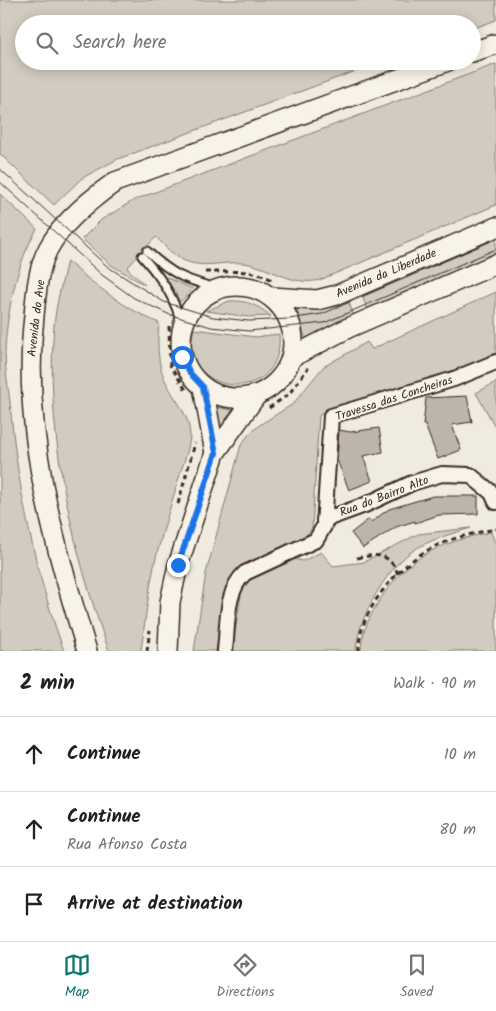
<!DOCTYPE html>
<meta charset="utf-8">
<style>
:root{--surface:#fff;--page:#f6f6f6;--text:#202124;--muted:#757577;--line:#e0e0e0;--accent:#0f766e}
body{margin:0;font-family:Kalam,sans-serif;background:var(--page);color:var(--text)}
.stop{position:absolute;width:15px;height:15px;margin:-11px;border:4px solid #1a73e8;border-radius:50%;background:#fff}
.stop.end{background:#1a73e8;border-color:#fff;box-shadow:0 1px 5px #0008}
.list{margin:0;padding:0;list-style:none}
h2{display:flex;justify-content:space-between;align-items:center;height:65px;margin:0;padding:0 20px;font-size:21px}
h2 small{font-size:16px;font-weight:400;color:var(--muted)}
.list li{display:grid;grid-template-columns:32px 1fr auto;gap:15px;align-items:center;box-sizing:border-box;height:75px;padding:0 20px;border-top:1px solid var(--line)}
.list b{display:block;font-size:19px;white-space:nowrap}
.list p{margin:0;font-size:16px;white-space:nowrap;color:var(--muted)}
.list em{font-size:16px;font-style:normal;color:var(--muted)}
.icon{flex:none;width:28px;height:28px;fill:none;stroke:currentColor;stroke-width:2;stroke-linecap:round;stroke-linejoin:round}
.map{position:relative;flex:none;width:496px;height:651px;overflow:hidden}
.search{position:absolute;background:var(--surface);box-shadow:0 2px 12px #0003;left:15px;right:15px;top:15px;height:55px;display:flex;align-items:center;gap:12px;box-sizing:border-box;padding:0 18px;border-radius:28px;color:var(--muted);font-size:19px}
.sheet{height:290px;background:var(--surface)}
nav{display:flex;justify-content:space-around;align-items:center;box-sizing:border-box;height:70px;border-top:1px solid var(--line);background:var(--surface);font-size:14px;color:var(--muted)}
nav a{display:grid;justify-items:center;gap:2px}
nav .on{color:var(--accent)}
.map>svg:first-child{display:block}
</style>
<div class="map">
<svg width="496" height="651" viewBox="0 0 496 651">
<rect width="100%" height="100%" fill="#efebe0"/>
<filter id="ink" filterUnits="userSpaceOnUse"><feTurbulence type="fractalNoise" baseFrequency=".02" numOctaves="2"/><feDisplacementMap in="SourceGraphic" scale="10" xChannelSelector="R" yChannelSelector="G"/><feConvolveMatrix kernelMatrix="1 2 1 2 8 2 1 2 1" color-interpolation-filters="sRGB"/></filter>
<g filter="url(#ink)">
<g fill="#d1cbc0" stroke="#867a6f">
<polygon points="0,0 496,0 496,20 472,29 472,24 24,24 24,61 383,61 118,159 82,178 54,205 0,154"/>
<path d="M496 64V205L320 280C291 287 270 266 243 263 223 261 204 269 185 261 173 256 165 246 156 237L127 268 145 285 111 265 82 239 101 220 134 200Z"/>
<path d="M0 194 37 229C17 261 6 315 5 353 5 369 8 386 10 402 17 486 35 572 64 651H0Z"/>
<polygon points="496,231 496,258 370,314 359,290"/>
<path d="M67 261C96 286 124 308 159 323 157 345 157 366 168 386 177 403 190 415 190 437 189 449 184 462 180 474 174 495 167 517 161 539 150 576 146 613 141 651H109C74 555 47 441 53 339 54 312 61 286 67 261Z"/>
<polygon points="166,277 193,289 180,302"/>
<polygon points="496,292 496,354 462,368 326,410 319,416 312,528 304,539 246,565 232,576 226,589 216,651 194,651 206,573 241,445 250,433 261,424 293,404 323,367 367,342 372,349"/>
<polygon points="346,296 356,320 307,343 296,308"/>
<path d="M229 301C247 300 257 305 271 316L249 317 206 311Z"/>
<path d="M194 329 256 337 279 334C285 410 174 395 194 329Z"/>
<polygon points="496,382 496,428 476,393"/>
<polygon points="212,406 232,410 220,436"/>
<path d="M471 528C451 534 428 540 411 552 385 571 357 620 356 651H232L243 582 293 559 303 561 321 552 333 566 364 562 418 534Z"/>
<path d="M491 532 496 545V651H361C360 623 390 580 412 563 433 546 466 537 491 532Z"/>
</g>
<g fill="#bdb5aa" stroke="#3b2a1e">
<polygon points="467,396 472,422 452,425 461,450 438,459 425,425 423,425 426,398"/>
<polygon points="379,428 383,452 363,456 372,481 349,490 337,460 339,430 350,432"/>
<polygon points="433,496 478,496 478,514 439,515 415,523 415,521 396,527 363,548 351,533 369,519 371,522 389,509"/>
</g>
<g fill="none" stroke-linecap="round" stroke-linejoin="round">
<defs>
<g id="lane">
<path d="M147 251C174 276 184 279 219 289"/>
<path d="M142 256C164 281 175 298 183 330"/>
</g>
<g id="street">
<polyline points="324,520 365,505 412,483 442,474 470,475 492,493 496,502"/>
<path d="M225 651C228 625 225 591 245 573L316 540 324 526 331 416 454 379 496 362"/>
</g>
<g id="secondary">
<polyline points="472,52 496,44"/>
<circle cx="237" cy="342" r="56"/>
<polyline points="272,297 317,300 337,295 496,227"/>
<polyline points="292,357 348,328 496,264"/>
<polyline points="203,387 215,453"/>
<path d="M87 651C54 542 21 431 34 316 36 294 38 268 48 249 62 222 91 199 115 182L448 61"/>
<polyline points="168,651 170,602 178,565 215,453 256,396"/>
</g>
</defs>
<use href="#lane" stroke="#3b2a1e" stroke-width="11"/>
<use href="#street" stroke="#3b2a1e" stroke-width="18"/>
<use href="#secondary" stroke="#3b2a1e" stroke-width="22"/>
<g stroke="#3b2a1e" stroke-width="3" stroke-dasharray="5 4" stroke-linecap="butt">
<path d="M205 272C229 273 250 267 272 280"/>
<polyline points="169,326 170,365 186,390"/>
<polyline points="269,408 289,394 308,368"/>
<polyline points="178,504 195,443"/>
<path d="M357 558C379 554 388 552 398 574"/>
<polyline points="147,651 150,630"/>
<path d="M359 651C357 613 398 565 430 549 450 538 474 533 496 529"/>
</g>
<use href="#lane" stroke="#f7f3e8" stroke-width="7"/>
<use href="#street" stroke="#f7f3e8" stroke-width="14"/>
<use href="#secondary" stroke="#f7f3e8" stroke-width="19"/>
<g stroke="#3b2a1e" stroke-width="1">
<polyline points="0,169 108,267 164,302 213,317 249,321 289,319 322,314 496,239"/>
<polyline points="0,182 102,275 134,298 168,314 211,327 249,331 324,323 496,249"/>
</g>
</g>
</g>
<g fill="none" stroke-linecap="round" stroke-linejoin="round" filter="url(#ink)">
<polyline stroke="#1a73e8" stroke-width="6" points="178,565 216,453 203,387 190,373 182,357"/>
</g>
<g text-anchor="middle" stroke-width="4" stroke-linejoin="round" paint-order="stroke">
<g font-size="12" fill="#3b2a1e" stroke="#f7f3e8">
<text transform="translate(386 273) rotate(-23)" y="4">Avenida da Liberdade</text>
<text transform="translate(36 318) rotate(-83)" y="4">Avenida do Ave</text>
<text transform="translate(394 398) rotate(-18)" y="4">Travessa das Concheiras</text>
<text transform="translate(384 496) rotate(-21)" y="4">Rua do Bairro Alto</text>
</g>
</g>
</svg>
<div class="stop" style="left:182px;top:357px"></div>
<div class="stop end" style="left:178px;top:565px"></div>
<div class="search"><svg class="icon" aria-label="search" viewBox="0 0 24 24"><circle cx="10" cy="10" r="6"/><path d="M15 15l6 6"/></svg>Search here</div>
</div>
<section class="sheet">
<h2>2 min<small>Walk · 90 m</small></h2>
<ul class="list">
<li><svg class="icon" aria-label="ahead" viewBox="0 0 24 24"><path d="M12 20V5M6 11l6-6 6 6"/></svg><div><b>Continue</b></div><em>10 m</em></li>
<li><svg class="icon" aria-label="ahead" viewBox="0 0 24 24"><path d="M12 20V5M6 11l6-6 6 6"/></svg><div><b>Continue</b><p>Rua Afonso Costa</p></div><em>80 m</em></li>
<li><svg class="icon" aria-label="arrive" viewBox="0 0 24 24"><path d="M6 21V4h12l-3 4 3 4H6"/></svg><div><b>Arrive at destination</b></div></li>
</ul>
</section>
<nav>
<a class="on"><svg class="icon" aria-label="map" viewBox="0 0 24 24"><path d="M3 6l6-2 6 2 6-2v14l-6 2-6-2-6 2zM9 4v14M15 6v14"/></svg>Map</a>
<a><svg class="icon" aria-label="directions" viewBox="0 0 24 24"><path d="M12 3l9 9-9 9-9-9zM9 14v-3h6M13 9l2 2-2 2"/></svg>Directions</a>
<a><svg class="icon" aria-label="saved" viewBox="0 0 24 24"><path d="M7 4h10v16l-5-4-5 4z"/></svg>Saved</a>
</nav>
